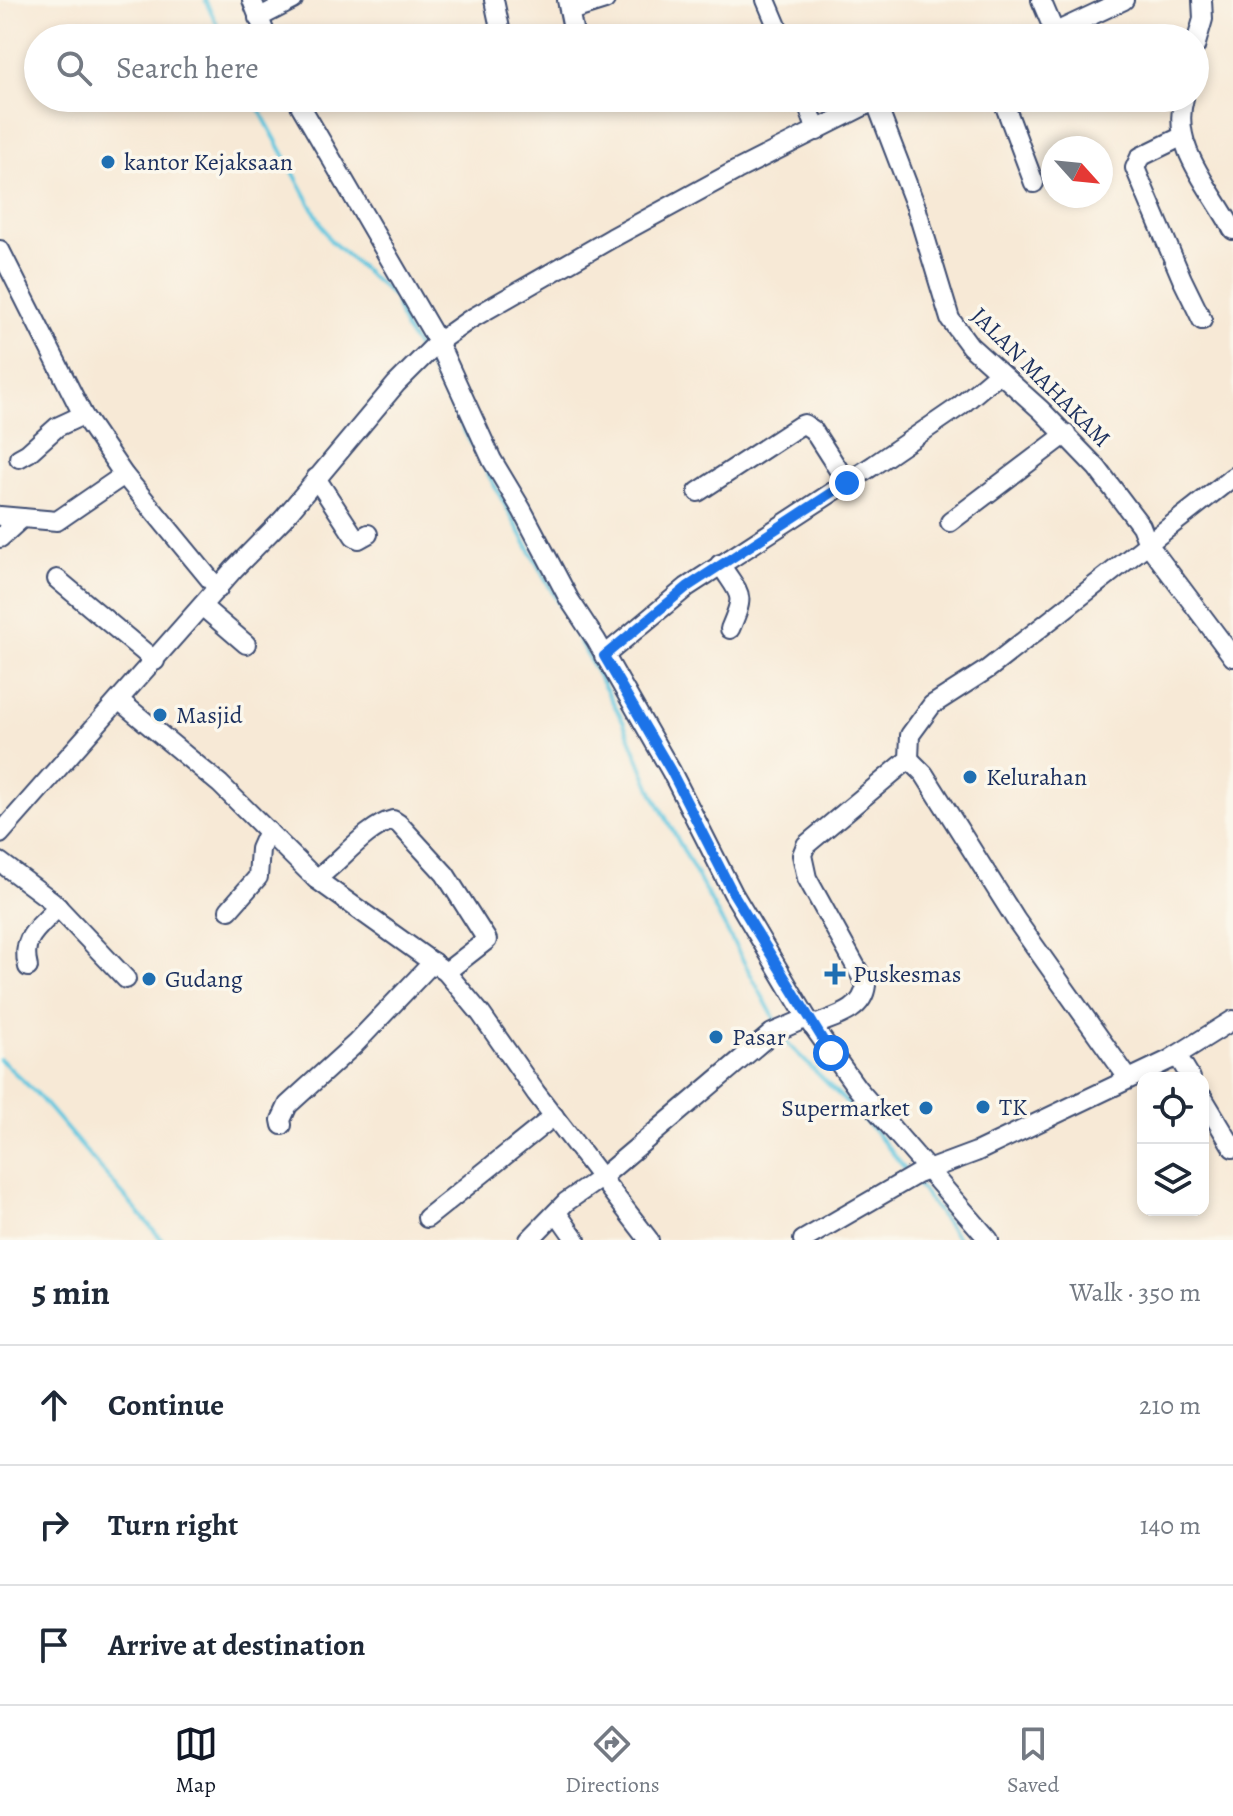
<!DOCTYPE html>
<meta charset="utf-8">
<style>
:root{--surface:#fff;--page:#f2f2f3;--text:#1f2937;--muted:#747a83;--line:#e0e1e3;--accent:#111827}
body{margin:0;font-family:Alegreya,serif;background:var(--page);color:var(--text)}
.controls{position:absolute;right:24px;bottom:24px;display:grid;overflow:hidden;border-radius:16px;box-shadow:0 4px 12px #0003}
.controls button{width:72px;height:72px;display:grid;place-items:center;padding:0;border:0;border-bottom:2px solid var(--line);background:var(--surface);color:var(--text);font:40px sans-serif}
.compass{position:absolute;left:1041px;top:136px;width:72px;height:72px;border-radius:50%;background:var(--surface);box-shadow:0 4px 12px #0003;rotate:117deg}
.stop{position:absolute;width:24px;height:24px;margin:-18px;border:6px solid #1a73e8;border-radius:50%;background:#fff}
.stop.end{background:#1a73e8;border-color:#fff;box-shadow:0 2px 8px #0008}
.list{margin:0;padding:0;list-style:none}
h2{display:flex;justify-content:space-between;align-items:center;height:104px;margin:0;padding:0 32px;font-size:34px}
h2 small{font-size:26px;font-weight:400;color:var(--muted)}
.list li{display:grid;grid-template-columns:52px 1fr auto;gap:24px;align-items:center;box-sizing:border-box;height:120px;padding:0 32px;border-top:2px solid var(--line)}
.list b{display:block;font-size:30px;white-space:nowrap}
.list em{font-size:26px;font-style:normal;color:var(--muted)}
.icon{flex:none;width:44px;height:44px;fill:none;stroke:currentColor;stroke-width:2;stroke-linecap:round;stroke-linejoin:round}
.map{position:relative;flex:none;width:1233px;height:1240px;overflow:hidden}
.search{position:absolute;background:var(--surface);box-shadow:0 4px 12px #0003;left:24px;right:24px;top:24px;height:88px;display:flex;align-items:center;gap:20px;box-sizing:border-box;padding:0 28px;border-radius:44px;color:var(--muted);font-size:30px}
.sheet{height:464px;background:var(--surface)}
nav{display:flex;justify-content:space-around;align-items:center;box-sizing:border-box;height:112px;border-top:2px solid var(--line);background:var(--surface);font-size:22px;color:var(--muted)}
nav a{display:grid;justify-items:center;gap:4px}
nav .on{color:var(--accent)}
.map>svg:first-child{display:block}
</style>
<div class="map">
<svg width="1233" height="1240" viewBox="0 0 1233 1240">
<rect width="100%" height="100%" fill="#fbf7ec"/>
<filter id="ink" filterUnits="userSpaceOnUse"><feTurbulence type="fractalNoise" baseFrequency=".0125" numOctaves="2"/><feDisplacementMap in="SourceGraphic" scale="16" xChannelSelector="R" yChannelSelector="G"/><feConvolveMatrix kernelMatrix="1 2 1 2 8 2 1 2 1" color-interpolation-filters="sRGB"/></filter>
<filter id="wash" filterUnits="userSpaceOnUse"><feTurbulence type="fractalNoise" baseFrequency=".006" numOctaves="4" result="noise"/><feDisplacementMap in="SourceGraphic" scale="32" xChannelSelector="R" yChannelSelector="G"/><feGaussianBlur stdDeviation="1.8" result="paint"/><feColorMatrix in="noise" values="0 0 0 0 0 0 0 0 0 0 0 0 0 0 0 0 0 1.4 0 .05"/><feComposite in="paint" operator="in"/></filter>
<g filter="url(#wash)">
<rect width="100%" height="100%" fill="#f7e9d6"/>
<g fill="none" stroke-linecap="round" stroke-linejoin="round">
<g stroke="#61c6df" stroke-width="4">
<polyline points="205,0 224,38"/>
<polyline points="253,98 330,240 394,297 405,329 420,351"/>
<polyline points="427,362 623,721 653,794 778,1025"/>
<polyline points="782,1033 786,1042 873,1129 907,1171"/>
<polyline points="0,1059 35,1092 162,1240"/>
<polyline points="915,1181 959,1240"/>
</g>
</g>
</g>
<g filter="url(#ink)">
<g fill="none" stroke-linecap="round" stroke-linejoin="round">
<defs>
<g id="minor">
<polyline points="252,0 267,38"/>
<polyline points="494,0 502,38"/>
<polyline points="766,0 782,38"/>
<polyline points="1041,0 1055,33"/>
<polyline points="570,11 605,0"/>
<polyline points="258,18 293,0"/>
<polyline points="565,38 573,29 567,0"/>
<polyline points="1043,38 1124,0"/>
<polyline points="1195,47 1203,19 1202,0"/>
<polyline points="296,98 438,342 492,460 522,510 569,599 596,640 671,771 733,893 807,1018 857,1088 989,1240"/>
<polyline points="805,98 817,131"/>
<polyline points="1002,98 1034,183"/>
<path d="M1184 98C1170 147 1211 188 1233 230"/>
<polyline points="875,100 916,207 950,319 970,346 1041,410 1097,468 1141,526 1148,544 1233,657"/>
<polyline points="1181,137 1140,157 1135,168 1182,279 1202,320"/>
<polyline points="0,250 83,415 124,475 218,589"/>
<polyline points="19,458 28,453 57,427 83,415"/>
<polyline points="316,478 354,536 359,539 368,534"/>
<polyline points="698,492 799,426 804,424 813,430 847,483"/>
<polyline points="0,516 57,521 124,475"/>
<polyline points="950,522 1066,434"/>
<polyline points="0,538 22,518"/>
<path d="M720 564C741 597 746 592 730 629"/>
<polyline points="57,579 155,661"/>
<polyline points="203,607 246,644"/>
<polyline points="604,656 687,587 874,465 960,406 998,374"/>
<polyline points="120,701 220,784 316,879 446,972 481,1014 536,1093 649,1240"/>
<polyline points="909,759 924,774 1016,920 1128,1078"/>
<polyline points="0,834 234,569 283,519 396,384 438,342 469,320 612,238 737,170 880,98"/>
<polyline points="0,862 52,901 126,979"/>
<path d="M316 879C340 862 366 827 393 820L399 824 445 874 487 940 446 972"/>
<polyline points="229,910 258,877 260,849 268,831"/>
<path d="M28 967C20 937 39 928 58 907"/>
<path d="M812 1026C834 1017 863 1012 866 985L807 878 802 855 806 845 909 759 910 735 932 705 988 669 1233 477"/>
<polyline points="1177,1055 1191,1078"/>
<polyline points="1203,1098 1233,1148"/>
<polyline points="282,1125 281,1120 288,1105 355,1044 433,962"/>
<polyline points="557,1213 576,1240"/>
<polyline points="427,1218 554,1116"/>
<polyline points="529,1240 566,1202 602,1177 772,1033 807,1018"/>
<polyline points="803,1240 917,1174 976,1152 1169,1060 1233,1020"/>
</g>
</defs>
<use href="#minor" stroke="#3c4b70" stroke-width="22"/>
<use href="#minor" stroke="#fff" stroke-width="18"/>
</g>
</g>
<g fill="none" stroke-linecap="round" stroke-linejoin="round" filter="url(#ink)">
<polyline stroke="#1a73e8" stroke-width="10" points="831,1053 733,893 671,771 604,656 687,587 847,483"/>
</g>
<g fill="#1f6fb2" stroke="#fbf7ec" stroke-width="3">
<circle cx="108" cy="162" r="8"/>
<circle cx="160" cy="715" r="8"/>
<circle cx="970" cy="777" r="8"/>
<path d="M831 962h8v8h8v8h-8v8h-8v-8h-8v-8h8z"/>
<circle cx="149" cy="979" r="8"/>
<circle cx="716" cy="1037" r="8"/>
<circle cx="983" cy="1107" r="8"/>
<circle cx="926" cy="1108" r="8"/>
</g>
<g text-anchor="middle" stroke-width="7" stroke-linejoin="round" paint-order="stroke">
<g font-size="24" fill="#1b2f5e" stroke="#fbf7ec" text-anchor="start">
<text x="124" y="170">kantor Kejaksaan</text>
<text x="176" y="723">Masjid</text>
<text x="986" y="785">Kelurahan</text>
<text x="853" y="982">Puskesmas</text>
<text x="165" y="987">Gudang</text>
<text x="732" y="1045">Pasar</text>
<text x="999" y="1115">TK</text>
<text x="910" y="1116" text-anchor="end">Supermarket</text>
</g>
<g font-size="24" fill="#1b2f5e" stroke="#fbf7ec">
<text transform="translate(1041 377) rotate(45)" y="8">JALAN MAHAKAM</text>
</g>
</g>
</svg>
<div class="controls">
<button><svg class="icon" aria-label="locate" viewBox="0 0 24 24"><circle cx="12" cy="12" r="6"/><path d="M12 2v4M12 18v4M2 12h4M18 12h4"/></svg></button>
<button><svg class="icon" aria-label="layers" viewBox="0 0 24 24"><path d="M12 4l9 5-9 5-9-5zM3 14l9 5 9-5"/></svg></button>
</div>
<svg class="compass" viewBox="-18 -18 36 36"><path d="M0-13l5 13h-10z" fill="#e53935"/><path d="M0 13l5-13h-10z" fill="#747a83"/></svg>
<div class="stop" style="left:831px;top:1053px"></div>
<div class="stop end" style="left:847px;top:483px"></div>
<div class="search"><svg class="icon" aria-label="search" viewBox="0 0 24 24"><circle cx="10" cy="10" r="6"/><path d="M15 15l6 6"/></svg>Search here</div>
</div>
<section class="sheet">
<h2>5 min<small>Walk · 350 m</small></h2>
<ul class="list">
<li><svg class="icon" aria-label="ahead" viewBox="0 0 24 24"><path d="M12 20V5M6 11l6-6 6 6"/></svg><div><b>Continue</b></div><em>210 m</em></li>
<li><svg class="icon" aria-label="right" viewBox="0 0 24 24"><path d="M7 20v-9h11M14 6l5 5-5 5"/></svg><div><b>Turn right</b></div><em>140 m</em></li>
<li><svg class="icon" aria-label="arrive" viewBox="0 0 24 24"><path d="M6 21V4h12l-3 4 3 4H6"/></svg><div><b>Arrive at destination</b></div></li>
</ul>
</section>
<nav>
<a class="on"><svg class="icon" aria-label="map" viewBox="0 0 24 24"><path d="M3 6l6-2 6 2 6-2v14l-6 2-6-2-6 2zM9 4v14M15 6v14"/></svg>Map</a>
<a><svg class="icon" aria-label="directions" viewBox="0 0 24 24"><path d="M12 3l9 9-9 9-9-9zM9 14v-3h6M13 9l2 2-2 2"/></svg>Directions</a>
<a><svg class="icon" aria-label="saved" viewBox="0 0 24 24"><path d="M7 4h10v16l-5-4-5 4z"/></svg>Saved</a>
</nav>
